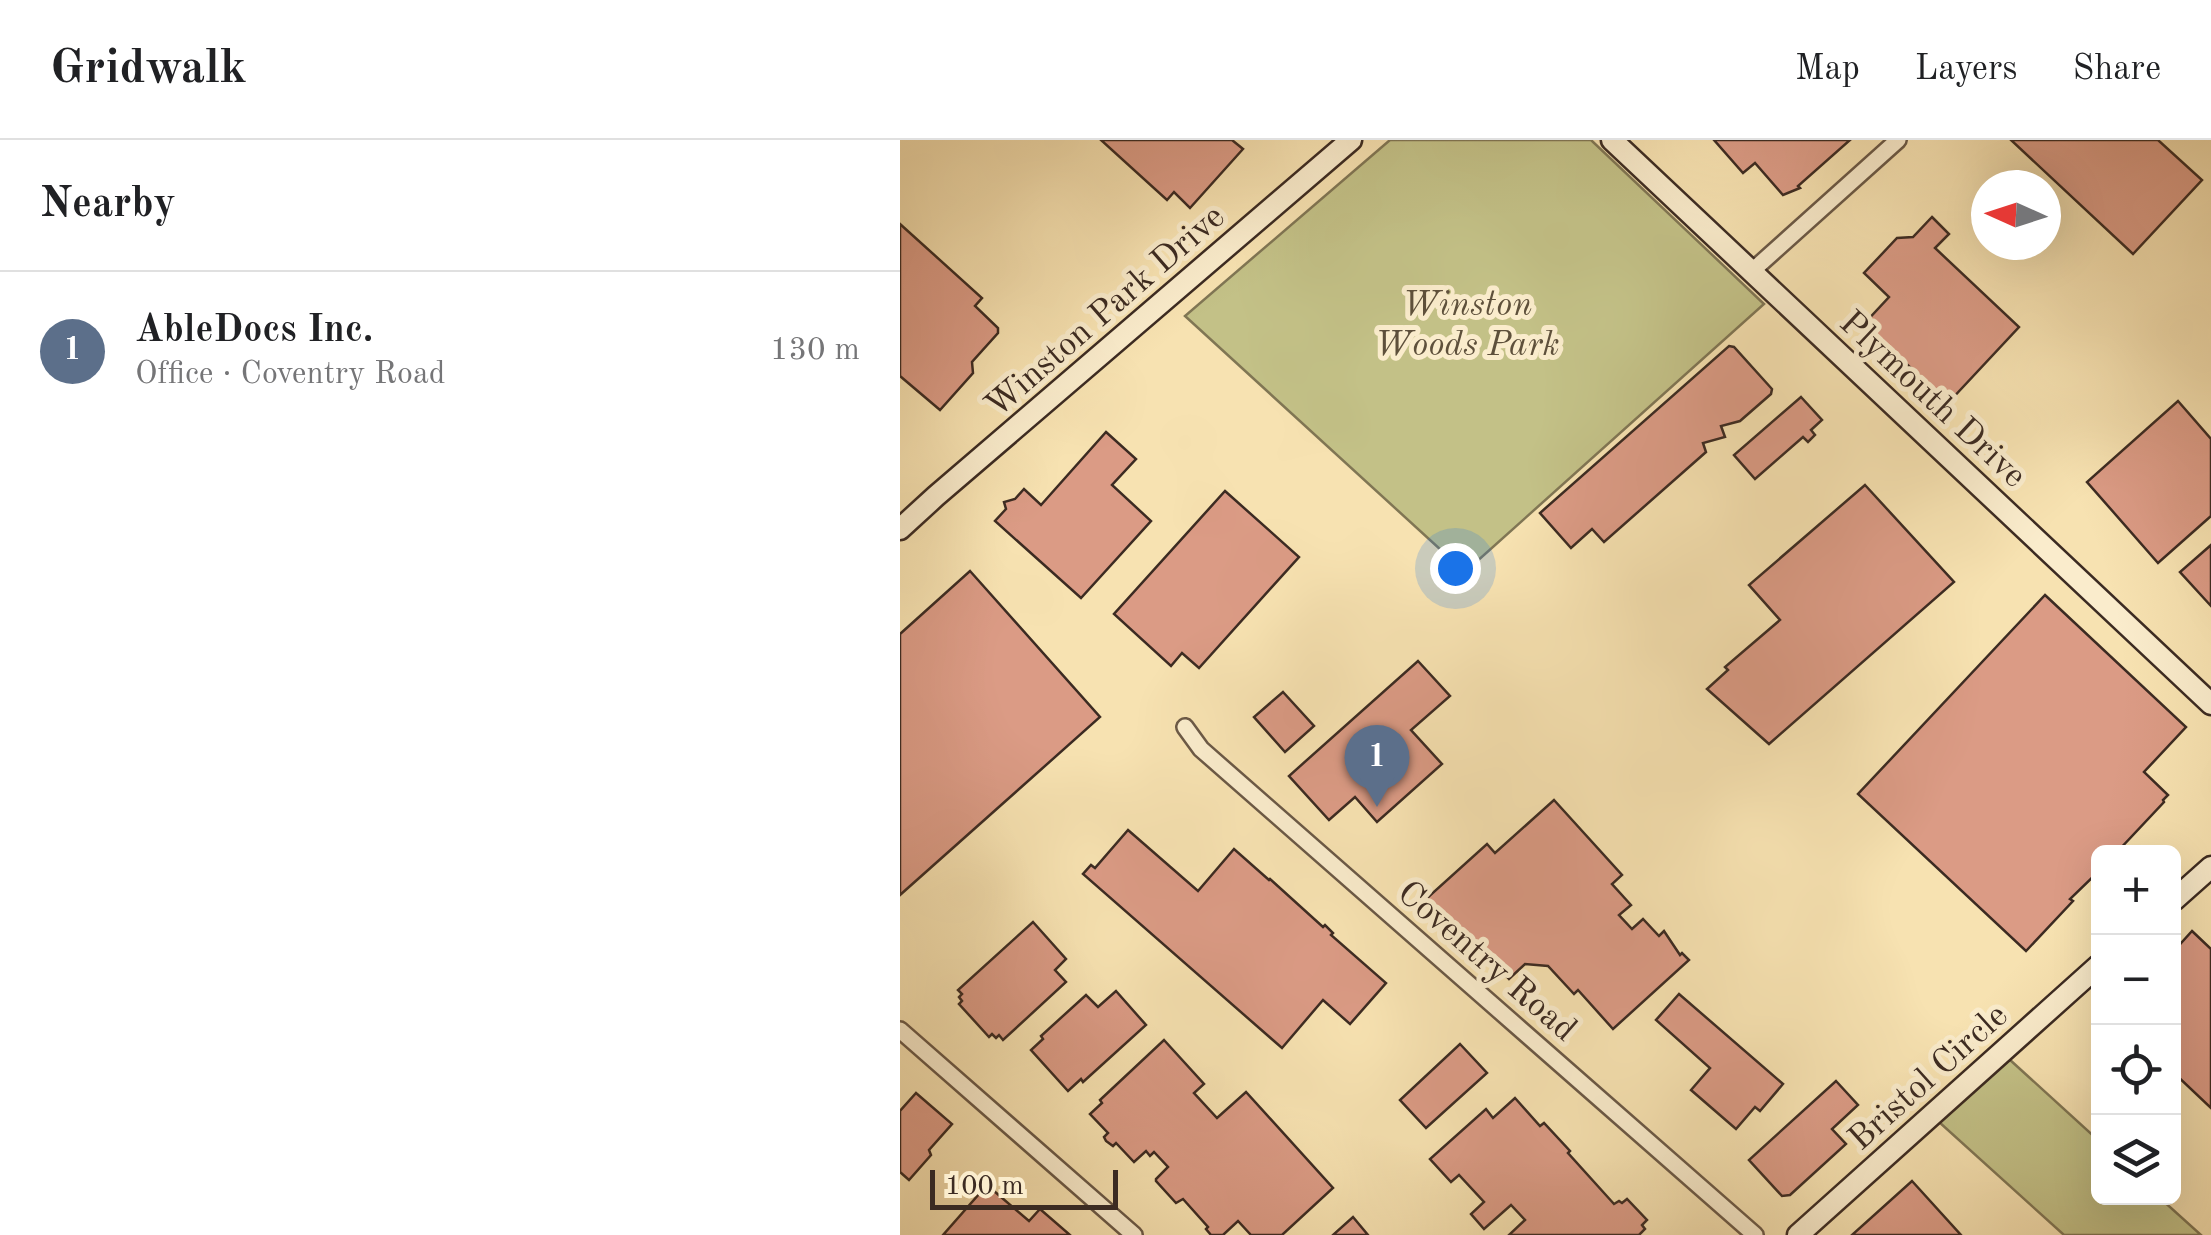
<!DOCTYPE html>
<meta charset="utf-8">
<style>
:root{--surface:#fff;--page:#f6f6f6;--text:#202124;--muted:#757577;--line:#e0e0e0;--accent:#8f2418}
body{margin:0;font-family:"Old Standard TT",serif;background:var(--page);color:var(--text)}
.controls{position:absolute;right:30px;bottom:30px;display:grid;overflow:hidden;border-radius:15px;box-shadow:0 10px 40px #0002}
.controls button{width:90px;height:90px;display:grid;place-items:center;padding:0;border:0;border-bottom:2px solid var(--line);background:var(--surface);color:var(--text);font:50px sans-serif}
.compass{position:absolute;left:1071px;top:30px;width:90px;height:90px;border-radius:50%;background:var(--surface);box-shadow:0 10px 40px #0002;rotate:273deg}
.scale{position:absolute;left:30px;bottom:25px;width:188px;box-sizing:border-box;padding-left:10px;border:5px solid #3c2b22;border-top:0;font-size:28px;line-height:35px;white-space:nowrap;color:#3c2b22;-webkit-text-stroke:8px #faeccc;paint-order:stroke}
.you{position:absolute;left:555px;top:428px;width:35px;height:35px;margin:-25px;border:8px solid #fff;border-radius:50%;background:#1a73e8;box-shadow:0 0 0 15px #1a73e833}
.badge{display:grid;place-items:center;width:65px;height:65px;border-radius:50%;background:var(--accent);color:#fff;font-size:32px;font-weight:700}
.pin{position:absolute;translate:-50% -82px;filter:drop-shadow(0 2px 5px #0008)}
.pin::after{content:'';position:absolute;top:52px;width:35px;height:30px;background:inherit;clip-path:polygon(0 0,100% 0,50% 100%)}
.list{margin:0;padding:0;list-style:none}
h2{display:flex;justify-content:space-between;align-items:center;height:130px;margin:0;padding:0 40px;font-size:42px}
h2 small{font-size:32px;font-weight:400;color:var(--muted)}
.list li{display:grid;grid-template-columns:65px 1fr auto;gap:30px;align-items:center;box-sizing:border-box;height:160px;padding:0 40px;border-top:2px solid var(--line)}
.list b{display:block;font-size:38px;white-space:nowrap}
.list p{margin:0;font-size:32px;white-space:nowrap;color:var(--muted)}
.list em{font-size:32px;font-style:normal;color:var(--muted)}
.icon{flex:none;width:55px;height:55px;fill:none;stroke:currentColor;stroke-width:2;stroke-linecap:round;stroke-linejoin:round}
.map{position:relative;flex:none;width:1311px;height:1095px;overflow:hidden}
header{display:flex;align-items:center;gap:60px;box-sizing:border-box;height:140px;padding:0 50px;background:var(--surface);border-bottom:2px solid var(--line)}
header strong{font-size:48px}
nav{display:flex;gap:55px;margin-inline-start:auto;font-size:35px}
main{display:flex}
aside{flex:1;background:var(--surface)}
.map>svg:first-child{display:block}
</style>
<header>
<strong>Gridwalk</strong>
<nav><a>Map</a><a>Layers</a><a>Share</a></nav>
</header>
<main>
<aside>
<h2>Nearby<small></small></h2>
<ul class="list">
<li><span class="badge" style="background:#5c6f8a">1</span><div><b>AbleDocs Inc.</b><p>Office · Coventry Road</p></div><em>130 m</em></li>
</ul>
</aside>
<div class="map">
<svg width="1311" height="1095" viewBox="0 0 1311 1095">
<rect width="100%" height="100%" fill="#f7e2b1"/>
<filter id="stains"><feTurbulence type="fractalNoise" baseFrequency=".002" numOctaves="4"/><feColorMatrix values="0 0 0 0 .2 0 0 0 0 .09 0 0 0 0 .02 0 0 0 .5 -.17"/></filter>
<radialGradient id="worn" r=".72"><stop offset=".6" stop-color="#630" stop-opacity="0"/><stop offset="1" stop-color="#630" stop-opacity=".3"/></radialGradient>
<g fill="#c3c187" stroke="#807654" stroke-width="2.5">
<polygon points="490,0 691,0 864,164 565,432 285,176"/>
<polygon points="1109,919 1198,1000 1198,1058 1260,1058 1301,1095 1164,1095 1039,982"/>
</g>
<g fill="#db9b85" stroke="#3c2b22" stroke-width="2.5">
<polygon points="201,0 332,0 343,9 290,68 274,52 267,60"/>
<polygon points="814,0 950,0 898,46 900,48 883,55 855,23 843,33"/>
<polygon points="1111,0 1258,0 1302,40 1233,114"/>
<polygon points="1032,77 1049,94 1035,108 1119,187 1048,263 964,184 989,157 964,133 997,98 1013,97"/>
<polygon points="0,84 82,158 75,166 98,188 98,193 72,222 73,233 40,270 0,236"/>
<polygon points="829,206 834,207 872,249 871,254 840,281 821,286 825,297 803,303 806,312 704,402 692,389 671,408 640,373"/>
<polygon points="901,257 922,280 911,290 915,295 908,302 903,297 855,339 834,315"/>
<polygon points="1278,261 1311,299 1311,376 1258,423 1187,342"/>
<polygon points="206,292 236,319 212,345 251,381 181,458 95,381 106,369 104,362 115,359 124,349 141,365"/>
<polygon points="965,345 1054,442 869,604 807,549 828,530 825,527 880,480 849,445"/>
<polygon points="325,351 399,417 299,528 282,513 271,526 214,474"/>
<polygon points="1311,405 1311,466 1280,432"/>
<polygon points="70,431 200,577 0,755 0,494"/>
<polygon points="1145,455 1286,587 1244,632 1268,655 1263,660 1264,662 1217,712 1198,712 1198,732 1170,759 1173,761 1126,811 958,654"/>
<polygon points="518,521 550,556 511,590 542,624 477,682 455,657 429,680 389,636"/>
<polygon points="383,552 414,586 385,612 354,577"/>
<polygon points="654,660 722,735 712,744 731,765 719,775 732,789 743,779 759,796 764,791 780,815 782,813 789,820 713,889 678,850 674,854 648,826 625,824 609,839 563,789 558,794 526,759 587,704 595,713"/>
<polygon points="228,690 298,751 334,709 369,740 370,739 423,787 425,785 433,793 431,795 486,843 450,884 423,860 382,908 183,734 191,725 195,728"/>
<polygon points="133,782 166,819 155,830 166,842 103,900 99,895 96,898 92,894 89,897 59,864 62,861 59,857 62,854 58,850"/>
<polygon points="1292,791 1311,809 1311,968 1274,933 1274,811"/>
<polygon points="216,851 246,885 183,942 181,939 168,951 131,910 143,899 141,896 186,855 198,867"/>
<polygon points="779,854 883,944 860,971 855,967 836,989 791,950 810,928 756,880"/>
<polygon points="264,900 304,944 294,953 317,978 346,952 433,1048 382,1095 351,1095 338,1081 323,1095 311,1095 306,1089 308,1087 283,1059 276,1063 256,1041 256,1039 268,1027 254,1012 250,1016 246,1011 234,1022 216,1003 213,1006 206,1001 204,997 208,993 190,974 202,963 200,960"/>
<polygon points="560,904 587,933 526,988 500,960"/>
<polygon points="936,941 958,965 932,989 946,1004 890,1055 882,1056 849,1020"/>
<polygon points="16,953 52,984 29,1010 31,1015 9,1040 0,1032 0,971"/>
<polygon points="615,958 640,986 644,983 670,1011 668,1013 714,1064 719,1061 722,1063 727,1059 747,1080 742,1085 745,1089 739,1095 609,1095 625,1080 611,1065 584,1089 571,1074 584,1062 559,1035 551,1042 530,1019 586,969 593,978"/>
<polygon points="1012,1041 1061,1095 952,1095"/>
<polygon points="87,1045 129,1081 140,1069 170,1095 43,1095"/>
<polygon points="453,1077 468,1095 433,1095"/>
</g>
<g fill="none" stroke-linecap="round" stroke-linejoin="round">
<defs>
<g id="street">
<polyline points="851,132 998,0"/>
<polyline points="285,587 301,609 855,1095"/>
<polyline points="0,890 234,1095"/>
</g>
<g id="secondary">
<polyline points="712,0 1311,564"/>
<polyline points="0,389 36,356 451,0"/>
<polyline points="1274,760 1311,727"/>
<polyline points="898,1095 1198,826"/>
</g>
</defs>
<use href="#street" stroke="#6b5946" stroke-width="20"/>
<use href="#secondary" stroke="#3c2b22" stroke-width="25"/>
<use href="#street" stroke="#faeccc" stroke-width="15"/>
<use href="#secondary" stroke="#faeccc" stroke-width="20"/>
</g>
<g text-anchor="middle" stroke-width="10" stroke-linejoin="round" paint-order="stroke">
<g font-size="35" font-style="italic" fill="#5e503b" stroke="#faeccc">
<text x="567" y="175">Winston<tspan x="567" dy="40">Woods Park</tspan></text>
</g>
<g font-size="35" fill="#3c2b22" stroke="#faeccc">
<text transform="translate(204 170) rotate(-41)" y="12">Winston Park Drive</text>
<text transform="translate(1034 258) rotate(43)" y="12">Plymouth Drive</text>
<text transform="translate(588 820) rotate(41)" y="12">Coventry Road</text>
<text transform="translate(1027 936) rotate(-42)" y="12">Bristol Circle</text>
</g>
</g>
<rect width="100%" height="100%" filter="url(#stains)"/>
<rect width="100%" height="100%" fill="url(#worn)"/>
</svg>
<div class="controls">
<button>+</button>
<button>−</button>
<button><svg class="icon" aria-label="locate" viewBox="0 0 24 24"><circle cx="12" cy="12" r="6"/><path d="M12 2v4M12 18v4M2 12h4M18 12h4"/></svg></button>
<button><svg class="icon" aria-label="layers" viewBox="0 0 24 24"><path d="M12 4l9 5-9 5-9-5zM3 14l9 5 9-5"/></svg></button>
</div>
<svg class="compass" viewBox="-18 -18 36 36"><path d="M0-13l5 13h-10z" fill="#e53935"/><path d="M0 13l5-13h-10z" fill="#757577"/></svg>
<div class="scale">100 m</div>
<div class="you"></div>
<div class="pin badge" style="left:477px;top:667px;background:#5c6f8a">1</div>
</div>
</main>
